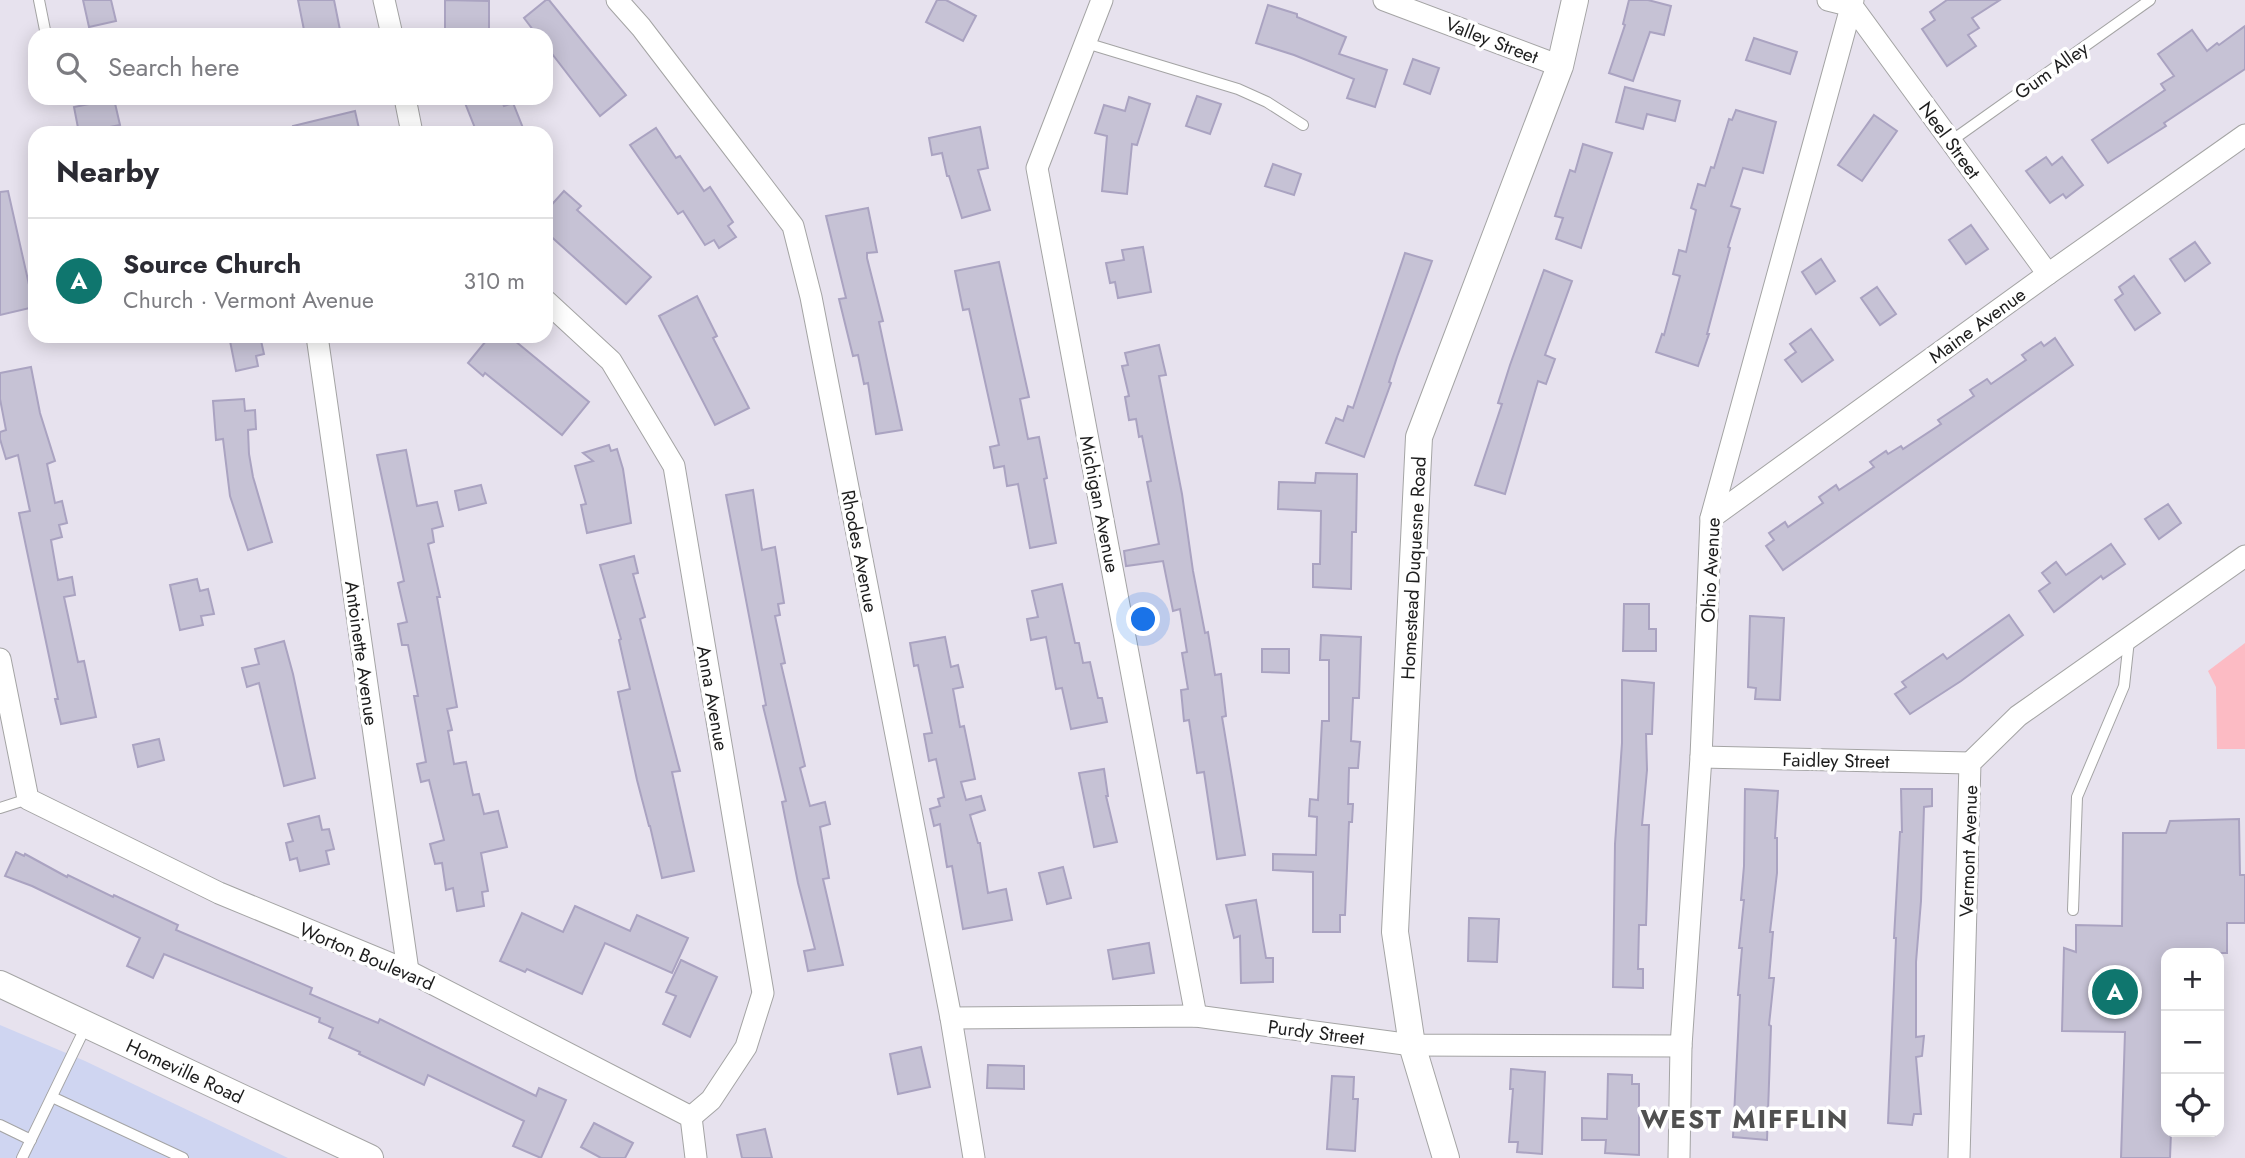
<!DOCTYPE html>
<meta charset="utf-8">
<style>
:root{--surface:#fff;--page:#f2f2f3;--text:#2b2b33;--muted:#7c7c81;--line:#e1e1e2;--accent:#0f766e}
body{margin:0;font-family:Jost,sans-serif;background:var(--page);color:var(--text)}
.controls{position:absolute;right:21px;bottom:21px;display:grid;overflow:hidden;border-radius:14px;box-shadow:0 4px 18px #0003}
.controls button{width:63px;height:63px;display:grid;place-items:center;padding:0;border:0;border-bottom:2px solid var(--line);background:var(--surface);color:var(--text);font:35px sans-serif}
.you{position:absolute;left:1144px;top:620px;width:24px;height:24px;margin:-18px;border:5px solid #fff;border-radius:50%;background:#1a73e8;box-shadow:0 0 0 10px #1a73e833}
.badge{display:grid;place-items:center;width:46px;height:46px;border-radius:50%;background:var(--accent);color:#fff;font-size:23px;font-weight:700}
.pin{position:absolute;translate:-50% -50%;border:4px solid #fff;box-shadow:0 2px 7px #0006}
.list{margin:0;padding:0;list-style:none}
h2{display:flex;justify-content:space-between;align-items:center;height:91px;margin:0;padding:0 28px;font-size:30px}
h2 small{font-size:23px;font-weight:400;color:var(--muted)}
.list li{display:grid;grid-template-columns:46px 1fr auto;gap:21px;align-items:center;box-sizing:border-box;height:126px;padding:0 28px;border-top:2px solid var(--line)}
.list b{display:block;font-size:26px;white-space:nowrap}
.list p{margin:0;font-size:23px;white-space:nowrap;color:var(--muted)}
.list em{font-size:23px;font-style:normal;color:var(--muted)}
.icon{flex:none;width:38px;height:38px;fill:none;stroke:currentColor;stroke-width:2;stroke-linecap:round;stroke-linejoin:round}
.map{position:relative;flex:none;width:2245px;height:1158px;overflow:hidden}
.search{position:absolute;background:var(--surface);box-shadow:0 4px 18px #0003;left:28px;top:28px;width:525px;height:77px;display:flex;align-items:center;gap:18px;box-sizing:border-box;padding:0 24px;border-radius:21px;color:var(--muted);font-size:26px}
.panel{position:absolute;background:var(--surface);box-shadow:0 4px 18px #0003;left:28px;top:126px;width:525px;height:217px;border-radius:21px}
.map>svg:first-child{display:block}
</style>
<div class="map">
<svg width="2245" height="1158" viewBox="0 0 2245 1158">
<rect width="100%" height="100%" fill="#e7e2ee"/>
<polygon fill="#cfd5f1" points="0,1025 85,1061 288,1158 0,1158"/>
<polygon fill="#fcbbc4" points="2245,643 2245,749 2217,749 2216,687 2208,671"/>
<g fill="#c6c2d5" stroke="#aaa3c1" stroke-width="2">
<polygon points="83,0 111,0 116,21 89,27"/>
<polygon points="298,0 334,0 341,35 305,35"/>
<polygon points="445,0 489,1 489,33 445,35"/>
<polygon points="546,0 549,0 626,95 600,116 546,46 546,35 537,35 524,18"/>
<polygon points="937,0 946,0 976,16 963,41 926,22"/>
<polygon points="1629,0 1648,0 1671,6 1664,35 1650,32 1633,81 1609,73 1625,25 1623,24"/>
<polygon points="1947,0 2000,0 1972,18 1979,28 1968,35 1976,46 1947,66 1922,29 1935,20 1930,12"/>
<polygon points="1268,5 1297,14 1297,17 1346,37 1339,54 1387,70 1375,107 1347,98 1354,79 1294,55 1256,43"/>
<polygon points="2245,26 2245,69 2164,123 2166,126 2108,163 2092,140 2165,90 2161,84 2174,76 2158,54 2192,30 2207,51 2217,43 2219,45"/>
<polygon points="1754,38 1797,52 1790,74 1746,60"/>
<polygon points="1413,59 1439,68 1430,94 1404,84"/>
<polygon points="1625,87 1680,101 1675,121 1647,114 1643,129 1616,122"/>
<polygon points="1197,96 1221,104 1210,134 1186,126"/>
<polygon points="1129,97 1150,104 1137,145 1132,144 1127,194 1102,191 1107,136 1095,133 1104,105 1125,111"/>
<polygon points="463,98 500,98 504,106 513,103 525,133 477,133"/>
<polygon points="114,99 120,125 79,133 74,107"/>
<polygon points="1736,110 1776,122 1763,173 1743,168 1731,206 1740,209 1728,247 1730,248 1707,334 1709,334 1698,366 1656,352 1662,334 1664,335 1680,276 1673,274 1679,250 1686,252 1696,210 1691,208 1698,184 1705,186 1711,167 1714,168 1729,119 1732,120"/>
<polygon points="355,111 360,133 294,133 293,126"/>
<polygon points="1874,115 1897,131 1862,181 1838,165"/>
<polygon points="980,127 988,168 978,170 990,210 962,218 949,176 947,176 942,153 932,155 929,138"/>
<polygon points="656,128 676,158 680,156 704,191 710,187 733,222 728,226 736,237 719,248 714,240 705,245 683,211 678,214 630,145"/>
<polygon points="1583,144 1612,153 1581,248 1556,239 1563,218 1555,216 1570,170 1575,172"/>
<polygon points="2046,157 2052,165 2062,157 2083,185 2066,198 2063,194 2050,203 2026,171"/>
<polygon points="1273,164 1301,174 1294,195 1265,186"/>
<polygon points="8,191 34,307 0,315 0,192"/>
<polygon points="564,191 581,206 577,210 651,277 626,304 546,232 546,211"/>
<polygon points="868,208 877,252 867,253 867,258 883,321 879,322 902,430 876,434 868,383 864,384 858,355 853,356 839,299 846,298 826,216"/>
<polygon points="1971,225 1988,249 1966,264 1949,240"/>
<polygon points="2195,242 2210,263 2185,281 2170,259"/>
<polygon points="1143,247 1151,292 1118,298 1115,282 1110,283 1106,263 1124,260 1122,250"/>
<polygon points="1405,253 1432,261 1397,357 1389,382 1391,383 1364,457 1326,443 1336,418 1343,421 1348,406 1353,408"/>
<polygon points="1821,259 1835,281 1816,294 1802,272"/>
<polygon points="999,262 1029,397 1020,399 1028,439 1039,437 1047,478 1044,479 1056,543 1030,548 1018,484 1007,486 1004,466 994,468 990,447 999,445 969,309 963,310 955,271"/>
<polygon points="1544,270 1572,281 1545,355 1555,359 1546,384 1538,381 1505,494 1475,485 1502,404 1498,403 1510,365"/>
<polygon points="2134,276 2160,313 2135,330 2115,300 2123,294 2119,287"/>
<polygon points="1877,287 1896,314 1880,325 1861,298"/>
<polygon points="697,296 717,336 713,338 749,408 715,425 659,316"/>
<polygon points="1811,329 1833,360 1802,382 1785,360 1796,352 1790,344"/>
<polygon points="229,336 260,336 264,354 256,356 258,366 236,371"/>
<polygon points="490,336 509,336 589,402 562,435 485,373 483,376 468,363"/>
<polygon points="2055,338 2073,365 1783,570 1766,546 1774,540 1769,533 1785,522 1788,527 1823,503 1819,497 1836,485 1839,490 1874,467 1870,462 1886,451 1888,454 1901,446 1903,449 1941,424 1938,420 1974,396 1970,390 1987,379 1991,384 2026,360 2022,355 2041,342 2044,346"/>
<polygon points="1159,345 1166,375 1159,376 1182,494 1193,571 1205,633 1208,632 1215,675 1221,674 1226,716 1222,717 1245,855 1217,859 1204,772 1197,773 1189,720 1184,721 1181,690 1188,689 1182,653 1187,652 1180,609 1173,611 1163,561 1126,566 1124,551 1159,544 1147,482 1151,481 1142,436 1139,437 1136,419 1129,420 1125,397 1129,396 1122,366 1128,365 1125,353"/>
<polygon points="31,367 40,413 55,461 47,464 55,503 62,501 67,523 59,525 62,537 51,540 58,580 72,577 75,595 64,597 78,662 84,661 96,717 61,724 55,699 58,699 19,513 30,511 18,455 6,459 0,439 0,432 6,430 0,399 0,373"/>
<polygon points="244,399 245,411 255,410 256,429 248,430 249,454 253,477 272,542 248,550 230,496 223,439 216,440 213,401"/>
<polygon points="609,445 611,451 617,449 623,469 631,523 587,533 581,505 586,504 575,466 593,461 583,453"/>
<polygon points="406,450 417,506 437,502 443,526 432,529 434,542 428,544 440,597 437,597 457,707 447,709 452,730 448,731 454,764 466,762 473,795 479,794 484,814 498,811 507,847 481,853 488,891 482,892 484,906 457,911 453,888 446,890 442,863 435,864 430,844 444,840 429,780 421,782 417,764 426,762 414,696 418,696 408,645 402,645 398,624 407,622 398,583 404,581 377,455"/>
<polygon points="1316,473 1357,474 1356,532 1352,532 1351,589 1313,587 1313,564 1320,564 1321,511 1278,509 1279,482 1315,483"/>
<polygon points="481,485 486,503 459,510 455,491"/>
<polygon points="753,490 762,550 775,547 784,603 778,604 780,615 775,616 785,663 781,664 805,766 800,768 810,806 825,802 830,824 820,827 829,878 823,879 843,965 808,971 804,951 815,949 798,883 782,802 786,801 763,706 766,705 726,495"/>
<polygon points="2168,504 2181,523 2159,539 2145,519"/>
<polygon points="2111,544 2125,564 2103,579 2101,576 2054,612 2039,591 2050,583 2042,573 2056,562 2066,575"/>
<polygon points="634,556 638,573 633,574 645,617 640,619 680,771 672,772 694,871 662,878 650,826 649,826 637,780 618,692 630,689 619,640 621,639 600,565"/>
<polygon points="197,579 200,591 208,589 214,614 201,616 203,625 180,630 170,585"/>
<polygon points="1062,584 1075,643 1079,643 1083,663 1090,662 1098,698 1102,698 1107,722 1071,729 1062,688 1056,689 1046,637 1031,640 1027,619 1038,617 1032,591"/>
<polygon points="1624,604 1649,604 1649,629 1656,629 1656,651 1623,651"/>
<polygon points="2009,615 2023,635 1961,681 1910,714 1895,694 1906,687 1902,682 1943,654 1947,659"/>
<polygon points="1750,616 1784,618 1780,700 1755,699 1756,688 1748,687"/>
<polygon points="1321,635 1361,637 1359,698 1353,698 1351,741 1360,742 1358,768 1349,768 1348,804 1353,804 1352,822 1349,822 1345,915 1340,915 1340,932 1313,932 1313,872 1273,870 1273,854 1316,855 1317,817 1309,816 1310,799 1318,800 1322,721 1329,721 1329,660 1320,660"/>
<polygon points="945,637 951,667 958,665 963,687 953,689 960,727 964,726 975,779 961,782 966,800 981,796 985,810 970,815 978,843 980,843 988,893 1006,889 1012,920 963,929 952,866 947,867 940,824 934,826 930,809 940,806 938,799 944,797 936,759 929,761 924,734 932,733 918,665 914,666 910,643"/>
<polygon points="284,641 293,674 315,778 284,786 259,683 247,687 242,668 259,664 255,649"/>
<polygon points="1262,649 1289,649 1289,673 1262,672"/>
<polygon points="1622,680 1654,683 1652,734 1646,734 1647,770 1642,825 1649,825 1646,925 1639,925 1638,969 1643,969 1643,988 1613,987 1615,844 1622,743"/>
<polygon points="159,739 164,760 138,767 133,745"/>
<polygon points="1104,769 1108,796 1106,796 1117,842 1094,847 1079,773"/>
<polygon points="1745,789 1778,791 1775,838 1777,838 1777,873 1770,932 1773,932 1769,978 1774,978 1769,1025 1771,1026 1767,1140 1733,1137 1740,995 1738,995 1742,948 1739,948 1744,900 1741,900 1744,866"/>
<polygon points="1901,789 1932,789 1932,806 1924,807 1921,901 1916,962 1916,1037 1924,1036 1922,1056 1916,1057 1921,1114 1914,1114 1912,1125 1888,1123 1896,938 1894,938 1900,832 1902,832"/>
<polygon points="319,816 322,830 329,829 334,849 326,851 329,864 300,871 297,858 290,860 286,843 293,841 288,824"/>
<polygon points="2239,819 2240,875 2245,875 2245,923 2227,923 2227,953 2166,953 2166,1132 2171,1132 2170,1158 2121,1158 2125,1032 2062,1031 2064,948 2076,952 2076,925 2122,926 2123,833 2166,833 2170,821"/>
<polygon points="16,852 24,856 25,854 67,877 68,875 113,897 114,895 178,925 176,930 312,988 310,994 378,1023 380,1019 536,1096 539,1088 566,1100 541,1158 513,1146 524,1121 428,1075 424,1085 359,1054 360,1052 329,1038 333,1028 319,1022 320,1018 164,954 153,978 127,966 140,938 32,886 5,876"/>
<polygon points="1063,867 1071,898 1047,904 1039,873"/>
<polygon points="1256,900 1266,958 1273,958 1273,982 1241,983 1240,936 1234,938 1226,905"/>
<polygon points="575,906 630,931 637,915 688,938 672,973 605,943 582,994 527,969 525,972 500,961 522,913 563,932"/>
<polygon points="1469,918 1499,919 1497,962 1468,961"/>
<polygon points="1149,943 1154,973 1113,979 1108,950"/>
<polygon points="681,960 717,977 690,1037 663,1024 676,996 666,992"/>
<polygon points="921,1047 930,1087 898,1094 890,1054"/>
<polygon points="988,1065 1024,1066 1024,1089 987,1088"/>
<polygon points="1511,1069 1545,1072 1542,1154 1517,1152 1518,1142 1509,1142 1513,1089 1510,1089"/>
<polygon points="1608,1074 1632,1075 1632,1084 1639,1084 1639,1155 1605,1153 1606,1140 1582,1140 1582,1118 1607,1119"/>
<polygon points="1332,1076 1354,1077 1353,1099 1358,1099 1355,1151 1327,1149"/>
<polygon points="594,1123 633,1143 625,1158 601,1158 581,1147"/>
<polygon points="765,1129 772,1158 742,1158 737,1135"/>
</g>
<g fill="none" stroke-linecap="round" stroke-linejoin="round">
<defs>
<g id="service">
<polyline points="39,0 46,35"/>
<polyline points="1086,43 1238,89 1267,102 1303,125"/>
<polyline points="1951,141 2150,0"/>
<polyline points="0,808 28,799"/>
<polyline points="2073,910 2077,797 2124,686 2129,640"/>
<polyline points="52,1097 183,1158"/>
<polyline points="0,1125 31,1140"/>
<polyline points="22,1158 87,1024"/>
</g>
<g id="minor">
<polyline points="384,0 392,35"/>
<polyline points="617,0 641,27 793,226 811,297 951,1018 974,1158"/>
<polyline points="1102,0 1037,168 1196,1016"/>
<polyline points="1384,0 1560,66"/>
<polyline points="1828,0 1852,6"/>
<polyline points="1852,6 2048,274"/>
<polyline points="405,98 412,133"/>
<polyline points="546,301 611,361 674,466 763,993 746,1047 711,1100 691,1117"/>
<polyline points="317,336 408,971"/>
<polyline points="1711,518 2048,274 2245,135"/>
<polyline points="0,659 28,799 219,893 408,971 691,1117 696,1158"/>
<polyline points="1701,757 1970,763"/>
<polyline points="951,1018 1196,1016 1412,1045 1681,1046"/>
<polyline points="1679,1158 1681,1046 1701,757 1711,518 1853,0"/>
<polyline points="1959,1158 1970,763 2018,716 2245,556"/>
</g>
<g id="tertiary">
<polyline points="0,984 370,1158"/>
<polyline points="1446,1158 1412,1045 1395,932 1419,437 1560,66 1575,0"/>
</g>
</defs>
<use href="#service" stroke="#a4a4a4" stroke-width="12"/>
<use href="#minor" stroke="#a4a4a4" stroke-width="23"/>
<use href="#tertiary" stroke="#a4a4a4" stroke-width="28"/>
<use href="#service" stroke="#fff" stroke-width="10"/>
<use href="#minor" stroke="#fff" stroke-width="21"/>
<use href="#tertiary" stroke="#fff" stroke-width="26"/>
</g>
<g text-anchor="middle" stroke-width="7" stroke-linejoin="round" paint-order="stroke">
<g font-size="19" fill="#1d1d1d" stroke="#fff">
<text transform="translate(1492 40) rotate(21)" y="7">Valley Street</text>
<text transform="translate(2051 70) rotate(-35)" y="7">Gum Alley</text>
<text transform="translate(1950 140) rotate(54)" y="7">Neel Street</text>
<text transform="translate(1977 325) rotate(-36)" y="7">Maine Avenue</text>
<text transform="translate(1100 504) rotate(79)" y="7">Michigan Avenue</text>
<text transform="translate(860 551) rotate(79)" y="7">Rhodes Avenue</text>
<text transform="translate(1413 568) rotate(-87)" y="7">Homestead Duquesne Road</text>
<text transform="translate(1710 570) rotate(-87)" y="7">Ohio Avenue</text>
<text transform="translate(362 653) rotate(82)" y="7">Antoinette Avenue</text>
<text transform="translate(713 698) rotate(80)" y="7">Anna Avenue</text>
<text transform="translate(1836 760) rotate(1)" y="7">Faidley Street</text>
<text transform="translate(1968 851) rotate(-88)" y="7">Vermont Avenue</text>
<text transform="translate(367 956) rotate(23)" y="7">Worton Boulevard</text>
<text transform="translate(1316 1032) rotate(7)" y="7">Purdy Street</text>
<text transform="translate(185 1071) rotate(25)" y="7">Homeville Road</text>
</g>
<g font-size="26" font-weight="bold" letter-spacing="2" fill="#505050" stroke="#fff">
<text x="1745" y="1128">WEST MIFFLIN</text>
</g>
</g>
</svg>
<div class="controls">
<button>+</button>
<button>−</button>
<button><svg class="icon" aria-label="locate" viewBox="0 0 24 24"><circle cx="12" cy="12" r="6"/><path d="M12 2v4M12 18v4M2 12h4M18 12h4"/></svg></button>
</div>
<div class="you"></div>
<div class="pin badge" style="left:2115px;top:992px">A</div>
<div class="search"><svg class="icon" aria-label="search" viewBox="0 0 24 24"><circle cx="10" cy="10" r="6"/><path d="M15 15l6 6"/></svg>Search here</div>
<section class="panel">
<h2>Nearby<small></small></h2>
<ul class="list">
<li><span class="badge">A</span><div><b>Source Church</b><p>Church · Vermont Avenue</p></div><em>310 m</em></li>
</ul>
</section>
</div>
